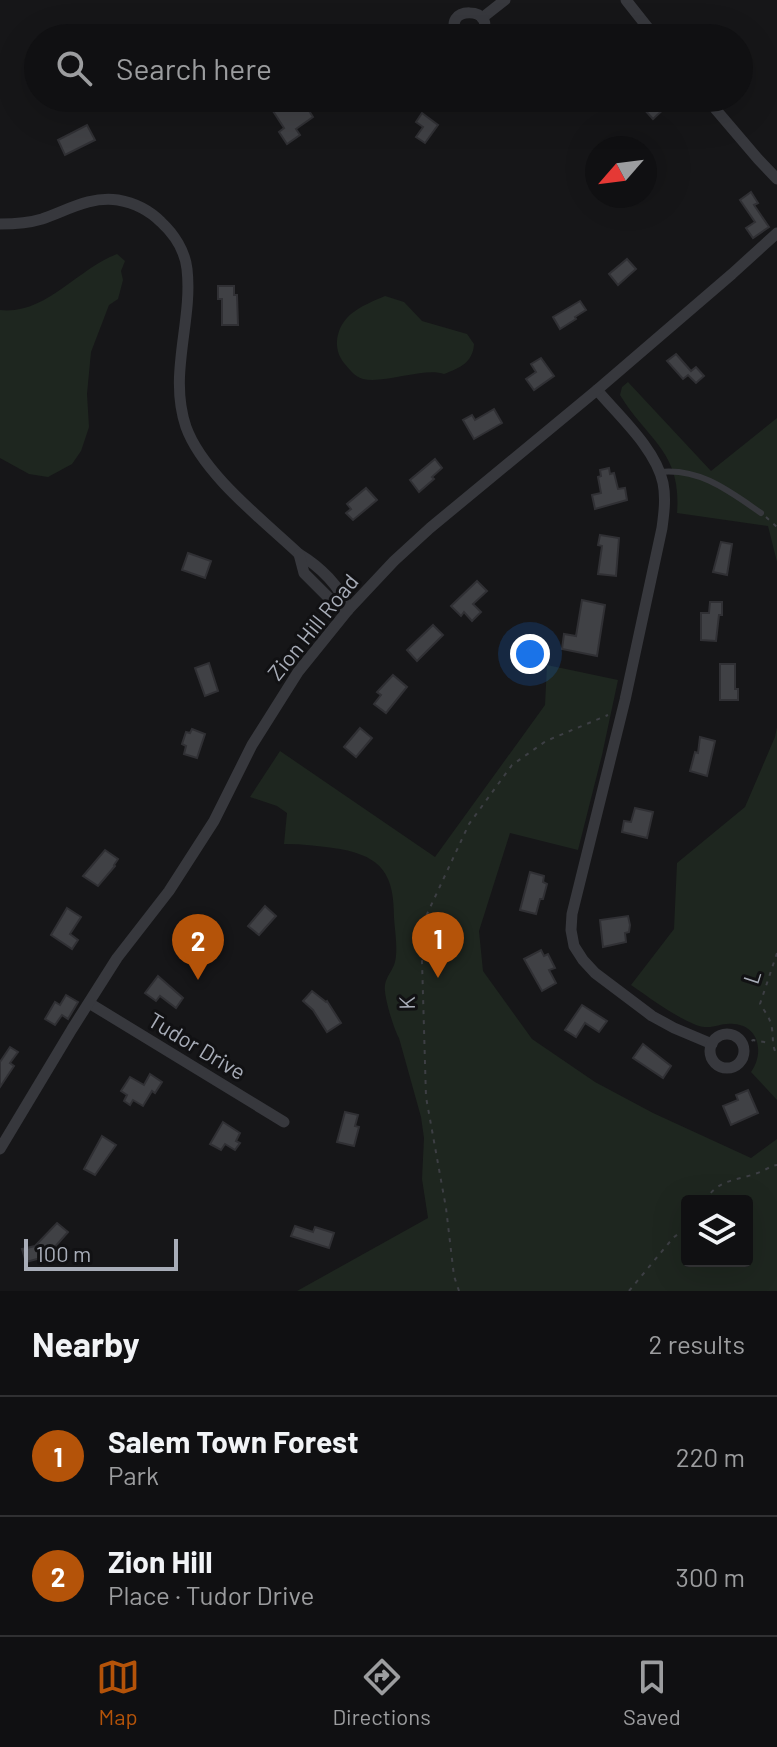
<!DOCTYPE html>
<meta charset="utf-8">
<style>
:root{--surface:#101012;--page:#19191b;--text:#f1f3f6;--muted:#9c9d9f;--line:#303032;--accent:#b45309}
body{margin:0;font-family:Barlow,sans-serif;background:var(--page);color:var(--text)}
.controls{position:absolute;right:24px;bottom:24px;display:grid;overflow:hidden;border-radius:8px;box-shadow:0 8px 32px #0002}
.controls button{width:72px;height:72px;display:grid;place-items:center;padding:0;border:0;border-bottom:2px solid var(--line);background:var(--surface);color:var(--text);font:40px sans-serif}
.compass{position:absolute;left:585px;top:136px;width:72px;height:72px;border-radius:50%;background:var(--surface);box-shadow:0 8px 32px #0002;rotate:242deg}
.scale{position:absolute;left:24px;bottom:20px;width:154px;box-sizing:border-box;padding-left:8px;border:4px solid #a8adb8;border-top:0;font-size:22px;line-height:28px;white-space:nowrap;color:#a8adb8;-webkit-text-stroke:6px #111113;paint-order:stroke}
.you{position:absolute;left:530px;top:654px;width:28px;height:28px;margin:-20px;border:6px solid #fff;border-radius:50%;background:#1a73e8;box-shadow:0 0 0 12px #1a73e833}
.badge{display:grid;place-items:center;width:52px;height:52px;border-radius:50%;background:var(--accent);color:#fff;font-size:26px;font-weight:700}
.pin{position:absolute;translate:-50% -66px;filter:drop-shadow(0 2px 4px #0008)}
.pin::after{content:'';position:absolute;top:42px;width:28px;height:24px;background:inherit;clip-path:polygon(0 0,100% 0,50% 100%)}
.list{margin:0;padding:0;list-style:none}
h2{display:flex;justify-content:space-between;align-items:center;height:104px;margin:0;padding:0 32px;font-size:34px}
h2 small{font-size:26px;font-weight:400;color:var(--muted)}
.list li{display:grid;grid-template-columns:52px 1fr auto;gap:24px;align-items:center;box-sizing:border-box;height:120px;padding:0 32px;border-top:2px solid var(--line)}
.list b{display:block;font-size:30px;white-space:nowrap}
.list p{margin:0;font-size:26px;white-space:nowrap;color:var(--muted)}
.list em{font-size:26px;font-style:normal;color:var(--muted)}
.icon{flex:none;width:44px;height:44px;fill:none;stroke:currentColor;stroke-width:2;stroke-linecap:round;stroke-linejoin:round}
.map{position:relative;flex:none;width:777px;height:1291px;overflow:hidden}
.search{position:absolute;background:var(--surface);box-shadow:0 8px 32px #0002;left:24px;right:24px;top:24px;height:88px;display:flex;align-items:center;gap:20px;box-sizing:border-box;padding:0 28px;border-radius:44px;color:var(--muted);font-size:30px}
.sheet{height:344px;background:var(--surface)}
nav{display:flex;justify-content:space-around;align-items:center;box-sizing:border-box;height:112px;border-top:2px solid var(--line);background:var(--surface);font-size:22px;color:var(--muted)}
nav a{display:grid;justify-items:center;gap:4px}
nav .on{color:var(--accent)}
.map>svg:first-child{display:block}
</style>
<div class="map">
<svg width="777" height="1291" viewBox="0 0 777 1291">
<rect width="100%" height="100%" fill="#161618"/>
<g fill="#1e261f" fill-rule="evenodd">
<path d="M117 254 125 261 121 271 123 280 118 299 109 305 91 352 87 394 89 427 81 451 72 464 48 477 29 474 0 458V310C46 315 77 269 117 254Z"/>
<path d="M385 296 404 302 422 321 467 334 474 344C473 363 459 368 444 374 425 367 384 384 363 379 354 376 350 370 344 363 332 348 336 327 351 314 361 306 373 301 385 296Z"/>
<path d="M628 382 711 471 777 418V562L768 526 677 513C682 451 647 440 620 395L622 387Z"/>
<path d="M547 665 618 680 602 755 578 850 510 833 479 931 483 971 532 1039 595 1082 653 1113 751 1158 777 1139V1291H297L428 1218 422 1179 424 1138 421 1117 399 1038C394 1030 383 994 385 985 386 977 393 970 395 962 398 949 395 932 394 918 394 875 383 857 340 849 321 846 303 844 284 844L287 813 277 806 250 797 280 751 435 857 545 705ZM687 1201H747V1261H687Z"/>
<path d="M777 727V1100L751 1072C764 1054 760 1026 734 1024 719 1022 713 1031 696 1025 672 1015 653 1000 631 985L674 929 677 863 745 807 775 737Z"/>
</g>
<g fill="#404145" stroke="#303034" stroke-width="2">
<polygon points="293,98 297,104 302,100 313,117 296,129 300,135 287,144 279,132 284,128 273,111"/>
<polygon points="634,98 660,98 667,106 653,119"/>
<polygon points="422,113 438,125 425,143 416,137 423,127 416,122"/>
<polygon points="87,125 95,140 65,155 58,140"/>
<polygon points="751,192 758,203 754,205 769,227 753,238 746,228 755,222 740,200"/>
<polygon points="627,259 636,269 618,285 609,274"/>
<polygon points="218,286 234,286 234,295 237,295 238,325 222,325 222,299 218,299"/>
<polygon points="580,301 586,310 575,317 576,319 560,329 553,317"/>
<polygon points="676,354 691,371 696,367 704,376 696,383 688,375 683,379 667,361"/>
<polygon points="541,358 554,376 534,390 526,379 536,372 531,364"/>
<polygon points="494,409 502,423 474,439 463,420 472,415 475,420"/>
<polygon points="435,459 442,468 432,477 434,479 419,492 410,480"/>
<polygon points="609,468 610,474 614,473 618,489 625,488 627,500 595,509 592,495 601,493 598,477 601,476 600,470"/>
<polygon points="366,488 377,500 353,520 346,513 351,509 347,504"/>
<polygon points="600,535 619,538 616,576 598,574 602,546 598,545"/>
<polygon points="721,542 732,544 727,575 713,572"/>
<polygon points="188,553 211,561 205,578 182,570"/>
<polygon points="477,581 487,591 473,604 481,612 472,621 464,612 461,616 451,606"/>
<polygon points="582,600 605,605 597,656 562,649 564,634 576,636"/>
<polygon points="710,602 722,602 722,615 719,615 716,641 701,640 701,613 709,613"/>
<polygon points="433,625 443,635 417,661 407,650"/>
<polygon points="209,663 218,691 205,696 195,668"/>
<polygon points="720,664 735,664 735,689 738,689 738,700 720,700"/>
<polygon points="393,675 407,687 386,713 374,704 381,695 377,692"/>
<polygon points="360,728 372,738 356,757 344,747"/>
<polygon points="192,729 205,734 197,758 184,754 186,746 182,744 186,732 190,733"/>
<polygon points="700,737 715,741 707,776 690,771 695,752 698,753"/>
<polygon points="635,808 653,812 647,838 622,832 624,821 631,822"/>
<polygon points="105,850 118,859 114,865 115,866 98,886 83,876"/>
<polygon points="530,872 544,876 543,882 547,884 543,899 540,899 536,914 520,910"/>
<polygon points="265,906 276,916 259,935 248,926"/>
<polygon points="67,908 81,917 70,934 78,940 72,949 51,935"/>
<polygon points="628,916 630,925 629,932 625,933 626,942 603,947 600,920"/>
<polygon points="541,950 544,956 548,954 555,968 549,970 556,983 542,991 524,959"/>
<polygon points="158,976 183,998 176,1008 160,996 156,1001 145,993"/>
<polygon points="312,991 326,1002 327,1001 341,1023 327,1032 313,1010 303,1001"/>
<polygon points="66,995 78,1002 68,1019 62,1015 55,1025 45,1019 55,1002 60,1005"/>
<polygon points="582,1005 607,1021 599,1032 585,1023 576,1037 565,1030"/>
<polygon points="643,1044 671,1066 663,1078 633,1058"/>
<polygon points="10,1047 18,1052 10,1063 14,1066 0,1087 0,1062"/>
<polygon points="150,1074 162,1082 155,1093 152,1091 143,1106 133,1100 130,1105 124,1101 127,1095 121,1091 130,1077 144,1085"/>
<polygon points="748,1090 758,1113 731,1125 723,1106 738,1100 736,1095"/>
<polygon points="345,1112 358,1115 355,1126 359,1127 354,1146 337,1142"/>
<polygon points="223,1122 240,1133 236,1141 240,1143 235,1150 225,1144 221,1150 210,1144"/>
<polygon points="102,1136 116,1145 95,1175 84,1169"/>
<polygon points="57,1223 68,1232 53,1249 57,1253 52,1259 48,1256 26,1262 22,1249 35,1246"/>
<polygon points="295,1226 313,1232 315,1227 334,1233 329,1248 291,1236"/>
</g>
<g fill="none" stroke-linecap="round" stroke-linejoin="round">
<g stroke="#3d3f44" stroke-width="2" stroke-dasharray="4 6" stroke-linecap="butt">
<polyline points="766,517 777,527"/>
<path d="M777 953 760 1004C765 1012 771 1019 772 1029 774 1042 771 1042 777 1056"/>
<polyline points="743,1046 753,1040 770,1043"/>
<path d="M705 1201C718 1178 738 1181 760 1172 766 1170 770 1166 777 1165"/>
<polyline points="459,1291 454,1276 446,1208 426,1097 421,927 469,824 512,765 546,741 608,715"/>
<polyline points="629,1291 673,1238 687,1227"/>
</g>
<path stroke="#37383d" stroke-width="6" d="M660 472C700 468 729 491 761 513"/>
<g stroke="#37383d" stroke-width="11">
<polyline points="626,0 656,38"/>
<polyline points="482,18 505,0"/>
<path d="M460 38C434 4 505 5 479 38"/>
<polyline points="706,98 758,159 777,179"/>
<path d="M0 224C14 224 29 223 42 219 68 210 90 196 118 200 135 203 149 210 161 222 174 234 185 251 187 269 193 322 168 374 186 427 203 474 263 520 299 554 319 566 342 587 348 610"/>
<path d="M597 390C619 416 656 449 663 483 666 498 664 513 662 528L625 700 572 914 571 930 574 946 583 960 595 973 652 1016 674 1028 712 1044"/>
<polyline points="299,554 304,573 337,606 348,610"/>
<polyline points="89,1003 284,1122"/>
<circle cx="727" cy="1051" r="17"/>
<polyline points="0,1149 72,1029 117,958 169,891 214,821 252,745 298,672 348,610 394,561 430,528 597,390 732,274 777,233"/>
</g>
</g>
<g text-anchor="middle" stroke-width="6" stroke-linejoin="round" paint-order="stroke">
<g font-size="22" fill="#a8adb8" stroke="#111113">
<text transform="translate(313 627) rotate(-51)" y="8">Zion Hill Road</text>
<text transform="translate(752 977) rotate(-72)" y="8">L</text>
<text transform="translate(407 1003) rotate(-91)" y="8">K</text>
<text transform="translate(197 1046) rotate(31)" y="8">Tudor Drive</text>
</g>
</g>
</svg>
<div class="controls">
<button><svg class="icon" aria-label="layers" viewBox="0 0 24 24"><path d="M12 4l9 5-9 5-9-5zM3 14l9 5 9-5"/></svg></button>
</div>
<svg class="compass" viewBox="-18 -18 36 36"><path d="M0-13l5 13h-10z" fill="#e53935"/><path d="M0 13l5-13h-10z" fill="#9c9d9f"/></svg>
<div class="scale">100 m</div>
<div class="you"></div>
<div class="pin badge" style="left:438px;top:978px">1</div>
<div class="pin badge" style="left:198px;top:980px">2</div>
<div class="search"><svg class="icon" aria-label="search" viewBox="0 0 24 24"><circle cx="10" cy="10" r="6"/><path d="M15 15l6 6"/></svg>Search here</div>
</div>
<section class="sheet">
<h2>Nearby<small>2 results</small></h2>
<ul class="list">
<li><span class="badge">1</span><div><b>Salem Town Forest</b><p>Park</p></div><em>220 m</em></li>
<li><span class="badge">2</span><div><b>Zion Hill</b><p>Place · Tudor Drive</p></div><em>300 m</em></li>
</ul>
</section>
<nav>
<a class="on"><svg class="icon" aria-label="map" viewBox="0 0 24 24"><path d="M3 6l6-2 6 2 6-2v14l-6 2-6-2-6 2zM9 4v14M15 6v14"/></svg>Map</a>
<a><svg class="icon" aria-label="directions" viewBox="0 0 24 24"><path d="M12 3l9 9-9 9-9-9zM9 14v-3h6M13 9l2 2-2 2"/></svg>Directions</a>
<a><svg class="icon" aria-label="saved" viewBox="0 0 24 24"><path d="M7 4h10v16l-5-4-5 4z"/></svg>Saved</a>
</nav>
